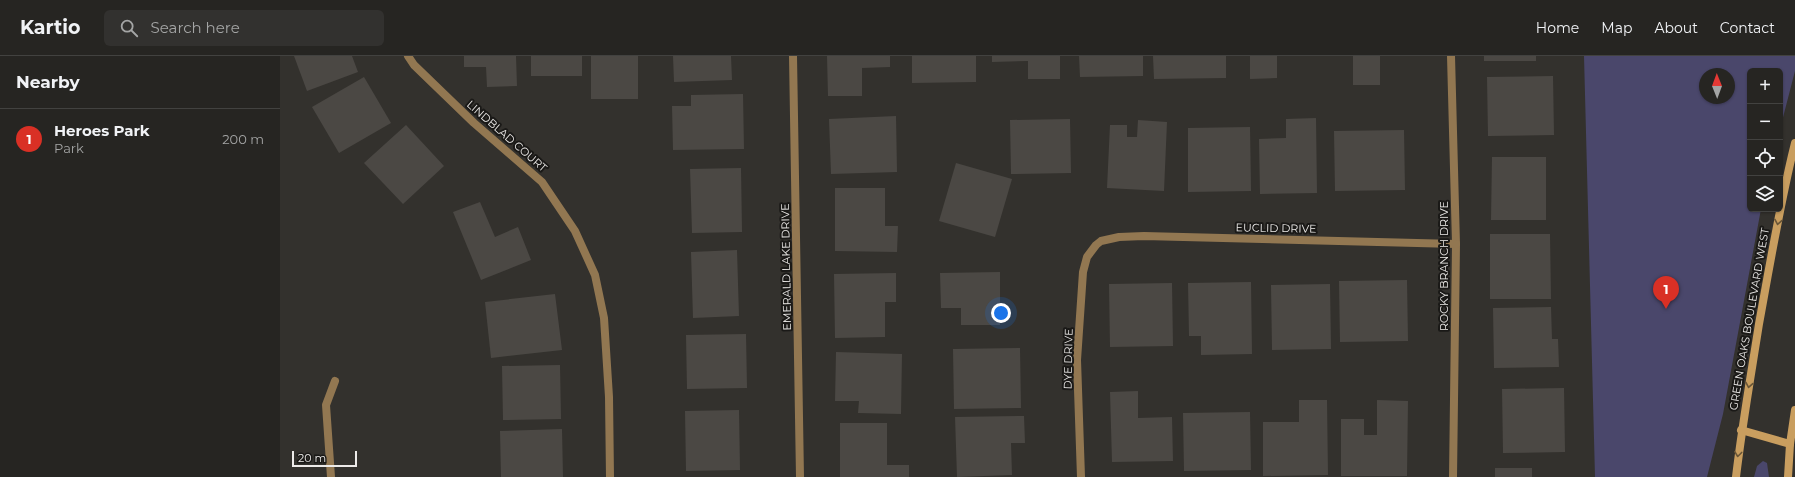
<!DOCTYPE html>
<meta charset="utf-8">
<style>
:root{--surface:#262522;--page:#32312f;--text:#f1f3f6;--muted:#a4a5a5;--line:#424240;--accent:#d93025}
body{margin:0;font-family:Montserrat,sans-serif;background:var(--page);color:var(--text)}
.controls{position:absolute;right:12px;top:12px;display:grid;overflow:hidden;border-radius:6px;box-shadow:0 1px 3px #0004}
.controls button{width:36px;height:36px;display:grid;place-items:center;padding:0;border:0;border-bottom:1px solid var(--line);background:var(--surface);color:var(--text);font:20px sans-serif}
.compass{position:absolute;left:1419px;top:12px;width:36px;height:36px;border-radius:50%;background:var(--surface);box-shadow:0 1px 3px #0004;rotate:359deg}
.scale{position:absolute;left:12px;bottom:10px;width:65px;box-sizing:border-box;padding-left:4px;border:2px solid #edebe9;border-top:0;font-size:11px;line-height:14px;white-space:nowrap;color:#edebe9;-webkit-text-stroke:3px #1a1917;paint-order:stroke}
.you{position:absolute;left:721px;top:257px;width:14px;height:14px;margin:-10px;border:3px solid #fff;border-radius:50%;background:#1a73e8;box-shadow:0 0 0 6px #1a73e833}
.badge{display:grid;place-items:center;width:26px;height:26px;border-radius:50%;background:var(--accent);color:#fff;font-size:13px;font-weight:700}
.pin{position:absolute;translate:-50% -33px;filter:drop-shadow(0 1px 2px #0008)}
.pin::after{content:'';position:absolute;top:21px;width:14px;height:12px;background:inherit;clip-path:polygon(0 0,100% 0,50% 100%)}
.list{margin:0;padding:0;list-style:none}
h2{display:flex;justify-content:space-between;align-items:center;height:52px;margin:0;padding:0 16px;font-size:17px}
h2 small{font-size:13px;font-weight:400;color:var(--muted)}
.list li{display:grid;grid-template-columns:26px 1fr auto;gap:12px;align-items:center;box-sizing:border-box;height:60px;padding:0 16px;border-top:1px solid var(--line)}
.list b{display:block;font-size:15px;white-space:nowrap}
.list p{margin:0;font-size:13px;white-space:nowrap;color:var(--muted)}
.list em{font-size:13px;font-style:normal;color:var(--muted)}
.icon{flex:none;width:22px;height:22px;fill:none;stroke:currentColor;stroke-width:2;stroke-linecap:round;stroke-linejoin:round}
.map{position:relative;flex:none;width:1515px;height:421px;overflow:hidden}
header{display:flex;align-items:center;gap:24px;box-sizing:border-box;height:56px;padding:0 20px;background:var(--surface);border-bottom:1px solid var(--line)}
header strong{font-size:19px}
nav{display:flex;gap:22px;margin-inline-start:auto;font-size:14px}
.search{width:280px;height:36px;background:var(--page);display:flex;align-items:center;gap:10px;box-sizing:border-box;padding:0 14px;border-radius:6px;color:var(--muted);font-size:15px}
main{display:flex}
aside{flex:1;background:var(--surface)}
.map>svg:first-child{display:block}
</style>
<header>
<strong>Kartio</strong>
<div class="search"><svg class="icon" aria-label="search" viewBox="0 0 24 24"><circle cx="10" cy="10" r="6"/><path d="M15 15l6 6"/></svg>Search here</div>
<nav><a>Home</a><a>Map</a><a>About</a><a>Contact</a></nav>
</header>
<main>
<aside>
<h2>Nearby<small></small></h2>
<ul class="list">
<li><span class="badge">1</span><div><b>Heroes Park</b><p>Park</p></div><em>200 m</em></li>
</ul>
</aside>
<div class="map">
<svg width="1515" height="421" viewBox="0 0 1515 421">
<rect width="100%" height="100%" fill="#33312d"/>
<g fill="#4a476b" fill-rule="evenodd">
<path d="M1304 0H1515V15L1500 73V15H1470V153H1481L1443 358 1427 421H1315ZM1425 18H1449V42H1425Z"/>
<polygon points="1483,405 1487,407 1489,421 1474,421 1477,410"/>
</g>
<g fill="#4b4844">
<polygon points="14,0 72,0 78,16 27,35"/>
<polygon points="184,0 236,0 237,30 207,31 206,11 184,11"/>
<rect x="251" y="0" width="51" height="20"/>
<rect x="311" y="0" width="47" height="43"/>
<polygon points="393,0 451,0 452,24 394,26"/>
<polygon points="547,0 610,0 610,11 582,12 582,40 548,40"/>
<polygon points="632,0 696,0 696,26 632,27"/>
<polygon points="712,0 780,0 780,23 748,23 748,5 712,6"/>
<polygon points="799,0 863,0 863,20 800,21"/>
<polygon points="873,0 946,0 946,22 874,23"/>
<polygon points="970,0 997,0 997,22 970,23"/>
<rect x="1073" y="0" width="27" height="29"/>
<rect x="1204" y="0" width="52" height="5"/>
<polygon points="1273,20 1274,79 1208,80 1207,21"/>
<polygon points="84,21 111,67 59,97 32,51"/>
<polygon points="463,38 464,93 393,94 392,50 411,50 411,39"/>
<polygon points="616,60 617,116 551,118 549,63"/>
<polygon points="1036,62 1037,137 980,138 979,83 1006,82 1006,63"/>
<polygon points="790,63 791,117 731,118 730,64"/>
<polygon points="858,64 887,66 884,135 827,132 830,69 847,69 847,81 857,81"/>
<polygon points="126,69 164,110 123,148 84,107"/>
<polygon points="970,71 971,135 908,136 908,72"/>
<polygon points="1124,74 1125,134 1055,135 1054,75"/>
<polygon points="1212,101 1266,101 1266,164 1211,164"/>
<polygon points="676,107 732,123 715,181 659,165"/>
<polygon points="461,112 462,176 412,177 410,113"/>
<polygon points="555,132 605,132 605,170 618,170 617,196 555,195"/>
<polygon points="200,146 215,181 238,171 251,204 201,224 173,156"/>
<polygon points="1210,178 1270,178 1271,243 1210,243"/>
<polygon points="457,194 459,260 413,262 411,196"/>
<polygon points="720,216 720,269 681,269 681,252 661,252 660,217"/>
<polygon points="616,217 616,246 605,246 605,281 555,282 554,218"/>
<polygon points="1127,224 1128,285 1060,286 1059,225"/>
<polygon points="971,226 972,298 921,299 921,280 909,280 908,227"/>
<polygon points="892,227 893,290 830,291 829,228"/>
<polygon points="1050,228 1051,293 992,294 991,229"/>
<polygon points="275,238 282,294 211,302 205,246"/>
<polygon points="1271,251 1272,283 1278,283 1279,311 1214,312 1213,252"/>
<polygon points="466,278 467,332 407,333 406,279"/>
<polygon points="740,292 741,352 674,353 673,293"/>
<polygon points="556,296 622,298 621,358 578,357 579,345 555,345"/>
<polygon points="280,309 281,363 223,364 222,310"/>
<polygon points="1284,332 1285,396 1223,397 1222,333"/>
<polygon points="858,335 858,362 892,361 893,405 832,406 830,336"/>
<polygon points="1019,344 1047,344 1048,419 983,420 983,366 1019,366"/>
<polygon points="1097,344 1128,345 1127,420 1061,420 1061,363 1084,363 1084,379 1097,379"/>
<polygon points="459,354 460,414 406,415 405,355"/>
<polygon points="970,356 971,414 904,415 903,357"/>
<polygon points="744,360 745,387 731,387 732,419 677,421 675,361"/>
<polygon points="560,367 607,367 607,409 629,409 629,421 560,421"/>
<polygon points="282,373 283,421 221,421 220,375"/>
<rect x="1215" y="412" width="37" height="9"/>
</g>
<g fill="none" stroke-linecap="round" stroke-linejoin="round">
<polyline stroke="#927751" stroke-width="8" points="51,421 46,349 55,325"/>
<g stroke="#927751" stroke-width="8">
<polyline points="128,0 134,9 194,67 262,126 295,175 315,219 324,262 329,341 330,421"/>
<polyline points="513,0 520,421"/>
<polyline points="1171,0 1176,188 1173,421"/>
<polyline points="801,421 797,304 803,216 807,201 816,189 821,185 839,181 864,180 1176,188"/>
</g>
<g stroke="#c99e5f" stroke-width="8">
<polyline points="1461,374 1510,388"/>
<path d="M1456 421C1462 370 1471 319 1479 268 1490 208 1500 147 1515 87"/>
<polyline points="1508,421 1510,388 1515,354"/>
</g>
</g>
<defs><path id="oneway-chevron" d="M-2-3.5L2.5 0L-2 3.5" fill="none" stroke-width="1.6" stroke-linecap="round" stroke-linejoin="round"/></defs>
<g stroke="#695537">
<use href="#oneway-chevron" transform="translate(1498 166) rotate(100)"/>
<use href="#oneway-chevron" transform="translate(1469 329) rotate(100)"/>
<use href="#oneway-chevron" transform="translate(1458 398) rotate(97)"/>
</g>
<g text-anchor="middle" stroke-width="4" stroke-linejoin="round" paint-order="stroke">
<g font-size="11" fill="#edebe9" stroke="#1a1917">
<text transform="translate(227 80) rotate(41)" y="4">LINDBLAD COURT</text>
<text transform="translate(996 172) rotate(1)" y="4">EUCLID DRIVE</text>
<text transform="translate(1164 210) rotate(-90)" y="4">ROCKY BRANCH DRIVE</text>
<text transform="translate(506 211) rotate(-91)" y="4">EMERALD LAKE DRIVE</text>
<text transform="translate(1469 263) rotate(-80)" y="4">GREEN OAKS BOULEVARD WEST</text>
<text transform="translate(788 303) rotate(-89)" y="4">DYE DRIVE</text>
</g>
</g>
</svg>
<div class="controls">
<button>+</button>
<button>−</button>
<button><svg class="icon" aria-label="locate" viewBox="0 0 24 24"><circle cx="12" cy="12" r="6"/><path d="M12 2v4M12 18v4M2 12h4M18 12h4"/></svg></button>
<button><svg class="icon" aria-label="layers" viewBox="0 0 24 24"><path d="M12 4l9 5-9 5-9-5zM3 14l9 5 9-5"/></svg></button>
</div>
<svg class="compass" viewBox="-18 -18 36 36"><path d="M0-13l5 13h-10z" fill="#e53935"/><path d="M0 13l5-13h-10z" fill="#a4a5a5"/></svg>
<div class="scale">20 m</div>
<div class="you"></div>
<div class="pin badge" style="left:1386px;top:253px">1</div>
</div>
</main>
